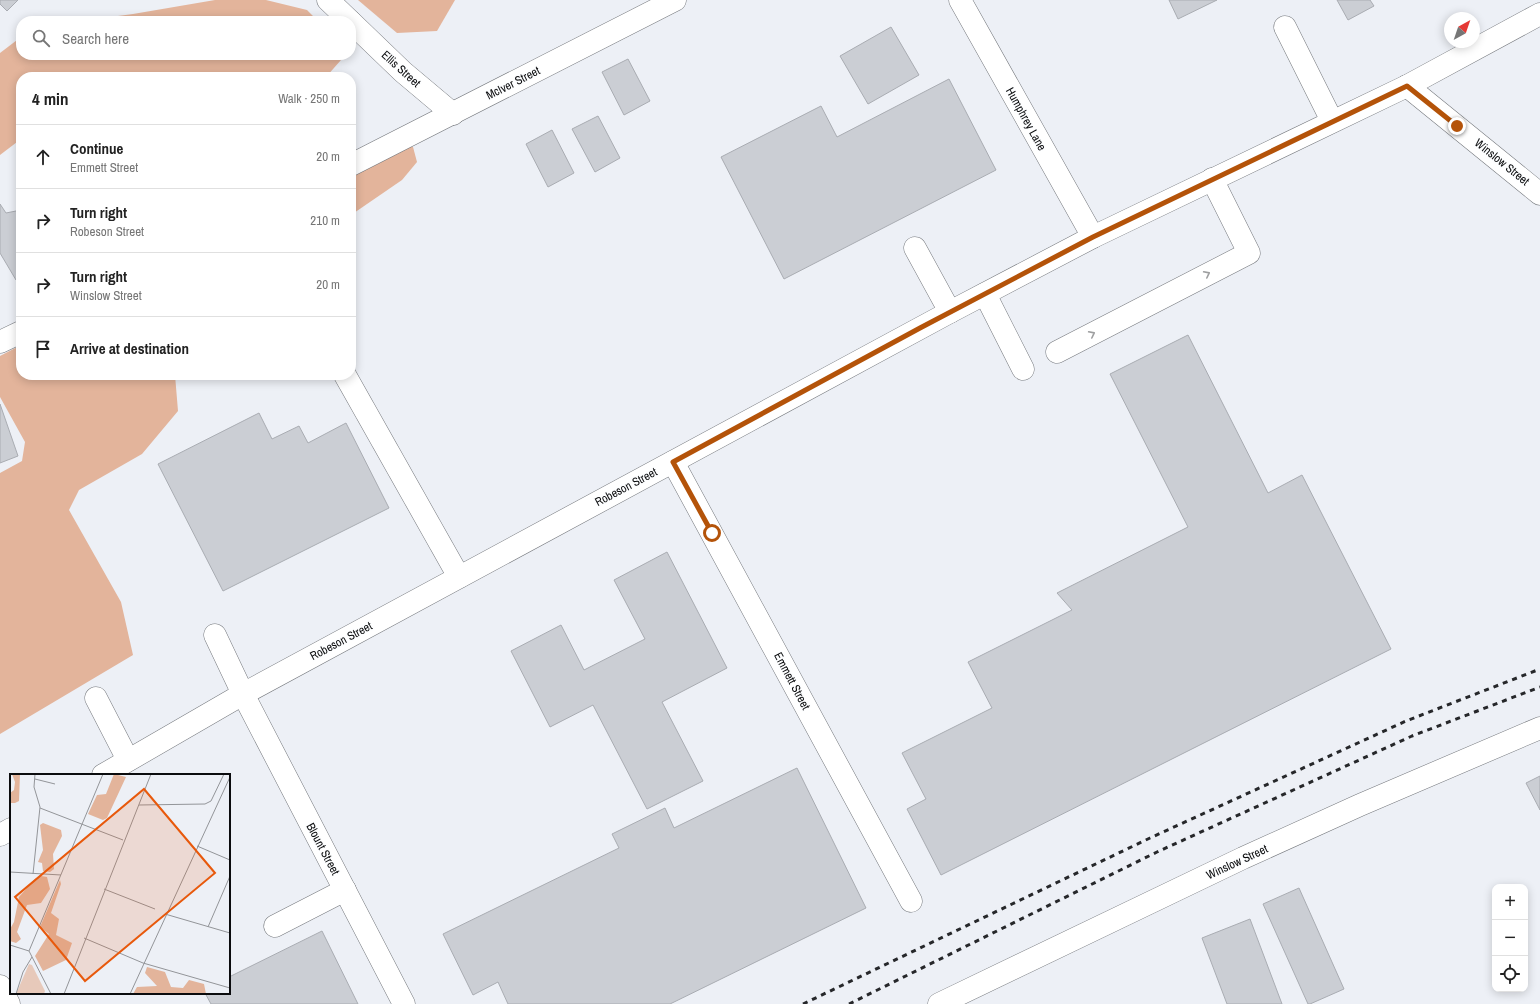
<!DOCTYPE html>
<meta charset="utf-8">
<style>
:root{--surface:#fff;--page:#f6f6f6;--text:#222;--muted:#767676;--line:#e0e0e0}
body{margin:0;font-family:"Archivo Narrow",sans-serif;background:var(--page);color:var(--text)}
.controls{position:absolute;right:12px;bottom:12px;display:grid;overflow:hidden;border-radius:8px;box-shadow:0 2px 10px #0003}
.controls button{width:36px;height:36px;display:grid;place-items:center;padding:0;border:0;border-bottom:1px solid var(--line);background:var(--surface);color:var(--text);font:20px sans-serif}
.compass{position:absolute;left:1444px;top:12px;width:36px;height:36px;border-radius:50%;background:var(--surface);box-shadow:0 2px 10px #0003;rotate:40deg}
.stop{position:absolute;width:12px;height:12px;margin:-9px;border:3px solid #b45309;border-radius:50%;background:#fff}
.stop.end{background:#b45309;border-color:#fff;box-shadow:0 1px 4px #0008}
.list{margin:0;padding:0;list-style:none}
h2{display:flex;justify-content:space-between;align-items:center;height:52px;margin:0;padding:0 16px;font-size:17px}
h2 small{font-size:13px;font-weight:400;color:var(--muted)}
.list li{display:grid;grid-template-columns:26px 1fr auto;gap:12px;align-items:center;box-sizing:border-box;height:64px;padding:0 16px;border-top:1px solid var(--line)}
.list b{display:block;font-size:15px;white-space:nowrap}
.list p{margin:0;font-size:13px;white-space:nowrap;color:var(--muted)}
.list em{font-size:13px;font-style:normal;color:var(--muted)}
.icon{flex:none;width:22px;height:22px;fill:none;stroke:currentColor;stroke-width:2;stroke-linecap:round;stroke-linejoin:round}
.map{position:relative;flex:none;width:1540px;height:1004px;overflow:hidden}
.search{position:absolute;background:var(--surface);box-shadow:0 2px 10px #0003;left:16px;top:16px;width:340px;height:44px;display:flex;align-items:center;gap:10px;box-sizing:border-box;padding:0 14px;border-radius:16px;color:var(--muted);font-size:15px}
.panel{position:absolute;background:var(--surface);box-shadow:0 2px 10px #0003;left:16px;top:72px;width:340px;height:308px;border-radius:16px}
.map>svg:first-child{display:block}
</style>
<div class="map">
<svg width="1540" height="1004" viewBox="0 0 1540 1004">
<rect width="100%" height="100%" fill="#edf0f6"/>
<g fill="#e3b49b">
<polygon points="215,0 266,0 307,10 318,21 80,21 133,14"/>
<polygon points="358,0 455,0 437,31 397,33"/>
<polygon points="21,37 21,55 342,55 341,60 326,77 21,77 21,139 0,155 0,53"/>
<polygon points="403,146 413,147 417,162 402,180 351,215 351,173"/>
<polygon points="21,345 21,375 175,375 178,411 142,454 79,490 69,510 121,602 133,655 0,734 0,473 22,461 25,442 0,397 0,356"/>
</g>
<g fill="#cbced4" stroke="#a9acb2">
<polygon points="0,0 18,0 7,11 0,4"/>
<polygon points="1169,0 1217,0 1178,19"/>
<polygon points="1337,0 1370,0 1374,6 1348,20"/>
<polygon points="891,27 919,75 868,104 840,56"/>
<polygon points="628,59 650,101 624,115 602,72"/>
<polygon points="949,79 996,170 784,279 721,157 821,106 837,137"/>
<polygon points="598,116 620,158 595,172 572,129"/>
<polygon points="552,130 574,173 548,187 526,144"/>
<polygon points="0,204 6,213 21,210 21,277 16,280 0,253"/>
<polygon points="1188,335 1268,493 1302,475 1391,649 941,875 907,809 926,799 902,753 992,708 968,662 1072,610 1057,593 1188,527 1110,374"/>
<polygon points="0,404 18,456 0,463"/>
<polygon points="259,413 272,439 299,426 308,443 346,423 389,508 223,591 158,464"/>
<polygon points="667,552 727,668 662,702 703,781 647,809 593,705 550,727 511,651 561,625 584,670 645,639 614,580"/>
<polygon points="797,768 866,908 670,1004 508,1004 498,982 473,995 443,934 619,848 612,834 665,808 674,828"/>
<polygon points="1540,776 1540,810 1526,783"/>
<polygon points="1299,888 1344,989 1310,1004 1308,1004 1263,904"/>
<polygon points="1250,919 1282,1004 1227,1004 1202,938"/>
<polygon points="322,931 358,1004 211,1004 205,993 229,993 229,977"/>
</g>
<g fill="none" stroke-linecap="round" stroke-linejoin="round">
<defs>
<g id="minor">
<polyline points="328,0 350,21"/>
<polyline points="960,0 1093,237"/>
<polyline points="351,22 403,72 453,114"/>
<polyline points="1285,27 1332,121"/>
<polyline points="1407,86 1540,194"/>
<polyline points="351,165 675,0"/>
<polyline points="915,248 950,312"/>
<polyline points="985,294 1023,369"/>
<polyline points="0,342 21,332"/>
<polyline points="1057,352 1249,253 1212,179"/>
<polyline points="345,375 459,577"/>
<polyline points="673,462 911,901"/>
<polyline points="215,635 243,694 404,1004"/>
<polyline points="96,698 128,760"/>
<polyline points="275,926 345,890"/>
<polyline points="0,986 9,1004"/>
<polyline points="939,1004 1243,858 1360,805 1540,728"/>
</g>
<g id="major">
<polyline points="103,775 243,694 950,312 1093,237 1407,86 1540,14"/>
<polyline points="0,835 11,829"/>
</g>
</defs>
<use href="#minor" stroke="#75787d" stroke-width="23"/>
<use href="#major" stroke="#75787d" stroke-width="23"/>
<use href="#minor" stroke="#fff" stroke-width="22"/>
<use href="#major" stroke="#fff" stroke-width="22"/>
<g stroke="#26272a" stroke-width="3" stroke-dasharray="5 5" stroke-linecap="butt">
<polyline points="803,1004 1150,838 1406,721 1540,669"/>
<polyline points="849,1004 1157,852 1412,736 1540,687"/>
</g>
</g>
<defs><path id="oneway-chevron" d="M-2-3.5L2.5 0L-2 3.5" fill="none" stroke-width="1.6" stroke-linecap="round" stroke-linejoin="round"/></defs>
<g stroke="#9d9e9f">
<use href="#oneway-chevron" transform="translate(1207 274) rotate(-27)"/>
<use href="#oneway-chevron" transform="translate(1092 334) rotate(-27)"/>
</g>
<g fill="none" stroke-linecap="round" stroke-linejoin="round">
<polyline stroke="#b45309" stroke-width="5" points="712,533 673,462 920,328 1093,237 1407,86 1457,126"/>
</g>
<g text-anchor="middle" stroke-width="3" stroke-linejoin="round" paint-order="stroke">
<g font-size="12" fill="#0b0c0e" stroke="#fdfeff">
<text transform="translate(401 69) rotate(42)" y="4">Ellis Street</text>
<text transform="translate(513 83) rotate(-27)" y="4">McIver Street</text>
<text transform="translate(1026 119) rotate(61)" y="4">Humphrey Lane</text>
<text transform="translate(1502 162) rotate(39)" y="4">Winslow Street</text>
<text transform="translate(626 487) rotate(-28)" y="4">Robeson Street</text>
<text transform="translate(341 641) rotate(-28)" y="4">Robeson Street</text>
<text transform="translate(792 681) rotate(62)" y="4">Emmett Street</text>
<text transform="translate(323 849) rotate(62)" y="4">Blount Street</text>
<text transform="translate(1237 862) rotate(-25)" y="4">Winslow Street</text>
</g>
</g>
<g transform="translate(10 774)">
<rect width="220" height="220" fill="#edf0f6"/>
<path d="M19 190 22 191 35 217 34 220H6Z" fill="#e7c9ba"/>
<path d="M2 0H10L9 27 5 29H0V19L4 16 5 8ZM104 0 116 3 97 44 93 46 78 40 87 21 96 20ZM33 49 51 56 52 62 43 80 44 95 40 98 33 97 32 89 28 88 33 76 30 51ZM31 102 37 103 40 115 31 129 17 131 7 158 11 165 6 169 0 167V155L4 148 9 123 25 105ZM50 106 51 110 41 139 49 145 46 161 62 169 56 186 33 197 25 182 39 160 30 153ZM137 193 155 198 161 213 173 214 179 206 194 210 196 220H123L127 213 147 212 135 199Z" fill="#e3b49b"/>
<path fill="none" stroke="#939599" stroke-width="1" d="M25 5 45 10M129 31 195 30 201 27 214 0M30 34 113 66M187 72 220 86M0 98 51 101M23 100 30 33 24 13 25 0M94 115 145 135M155 140 220 159M198 153 220 102M74 164 133 189 220 214M0 171 19 177 41 220M19 177 93 0M6 220 13 198 22 183M54 220 141 0M120 220 220 3"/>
<path fill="#e8590c" fill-opacity="0.15" stroke="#e8590c" stroke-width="2" d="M134 15 205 99 75 207 5 123Z"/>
<rect width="220" height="220" fill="none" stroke="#0b0c0e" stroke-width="2"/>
</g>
</svg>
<div class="controls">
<button>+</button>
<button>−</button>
<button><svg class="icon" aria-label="locate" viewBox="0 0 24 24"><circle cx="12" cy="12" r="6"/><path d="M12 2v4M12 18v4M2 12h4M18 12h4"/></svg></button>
</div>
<svg class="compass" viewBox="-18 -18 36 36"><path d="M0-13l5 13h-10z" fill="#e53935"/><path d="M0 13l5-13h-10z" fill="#767676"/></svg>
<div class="stop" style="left:712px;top:533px"></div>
<div class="stop end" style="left:1457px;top:126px"></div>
<div class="search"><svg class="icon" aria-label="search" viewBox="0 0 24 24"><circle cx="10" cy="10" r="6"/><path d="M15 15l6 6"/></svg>Search here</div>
<section class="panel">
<h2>4 min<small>Walk · 250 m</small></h2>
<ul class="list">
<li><svg class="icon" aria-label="ahead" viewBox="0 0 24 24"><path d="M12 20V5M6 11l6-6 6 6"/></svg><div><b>Continue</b><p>Emmett Street</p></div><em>20 m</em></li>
<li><svg class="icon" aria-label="right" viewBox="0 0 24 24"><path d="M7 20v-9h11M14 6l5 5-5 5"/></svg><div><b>Turn right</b><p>Robeson Street</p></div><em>210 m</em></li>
<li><svg class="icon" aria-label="right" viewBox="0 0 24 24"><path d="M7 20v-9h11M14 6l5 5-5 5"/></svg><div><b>Turn right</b><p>Winslow Street</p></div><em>20 m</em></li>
<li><svg class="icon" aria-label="arrive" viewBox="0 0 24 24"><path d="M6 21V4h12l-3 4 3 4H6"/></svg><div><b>Arrive at destination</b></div></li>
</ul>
</section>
</div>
